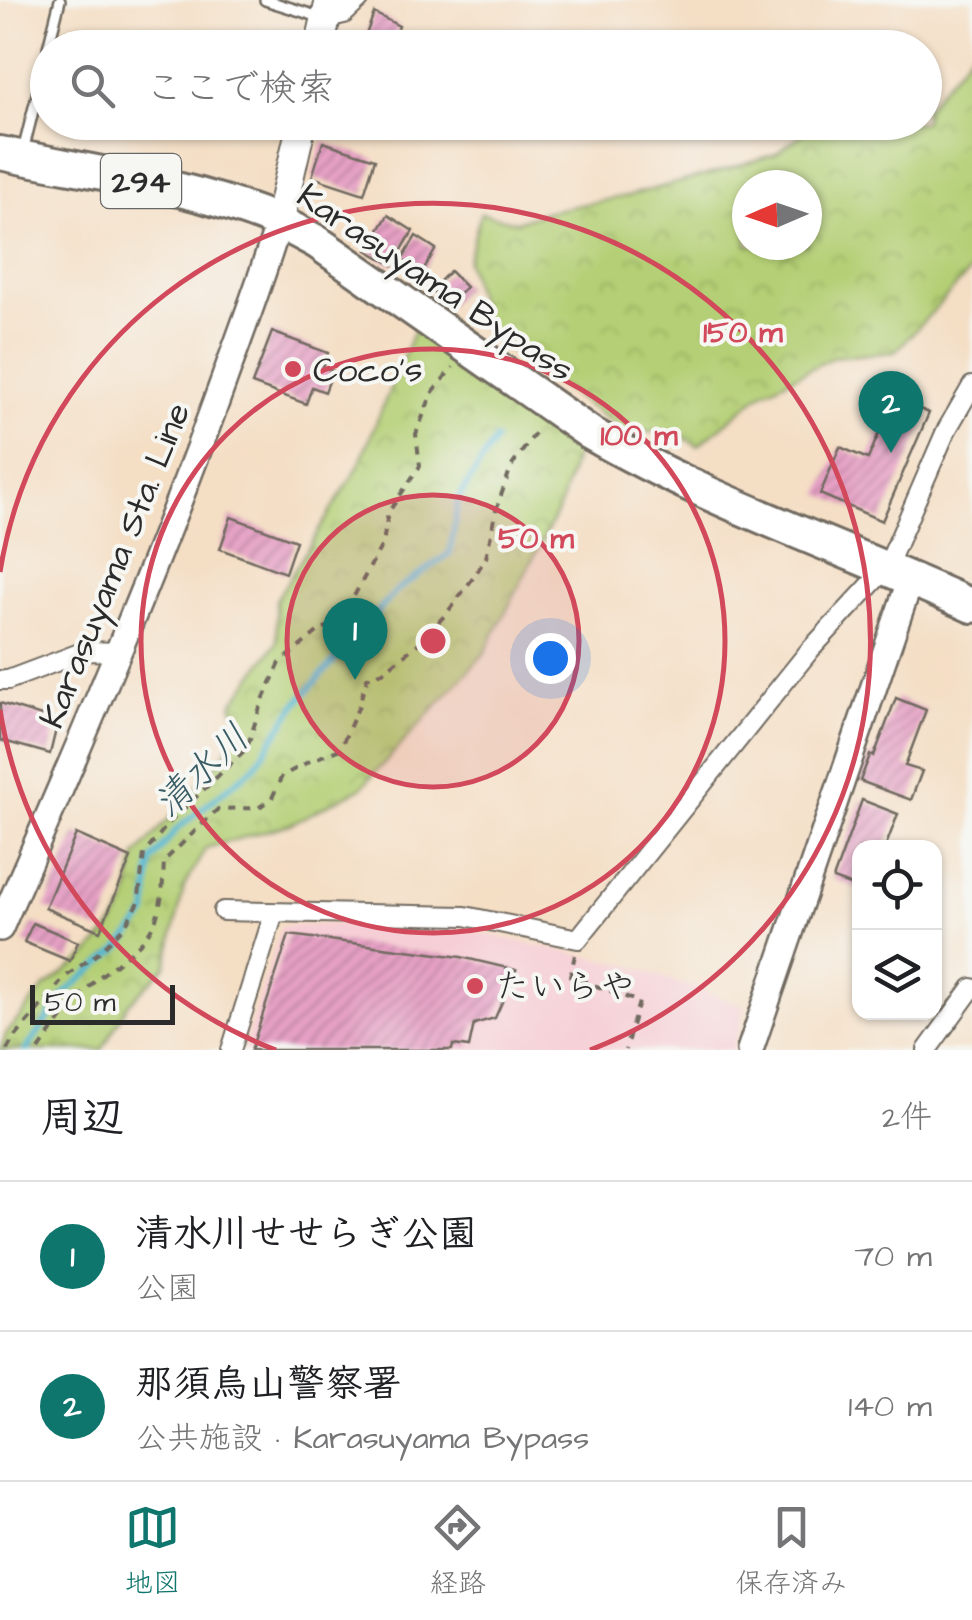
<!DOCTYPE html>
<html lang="ja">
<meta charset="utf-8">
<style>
:root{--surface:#fff;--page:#f6f6f6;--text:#202124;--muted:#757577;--line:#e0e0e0;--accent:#0f766e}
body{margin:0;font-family:"Architects Daughter","Klee One",sans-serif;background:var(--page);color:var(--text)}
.controls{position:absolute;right:30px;bottom:30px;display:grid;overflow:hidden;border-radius:20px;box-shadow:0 2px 8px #0004}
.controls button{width:90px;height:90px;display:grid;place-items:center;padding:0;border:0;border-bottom:2px solid var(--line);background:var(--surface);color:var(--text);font:50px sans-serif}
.compass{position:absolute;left:732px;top:170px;width:90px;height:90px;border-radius:50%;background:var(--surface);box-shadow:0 2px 8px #0004;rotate:268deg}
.scale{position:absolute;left:30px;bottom:25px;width:145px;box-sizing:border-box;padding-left:10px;border:5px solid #2b2b2b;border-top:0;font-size:28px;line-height:35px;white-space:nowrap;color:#2b2b2b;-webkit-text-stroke:8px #f6f6f2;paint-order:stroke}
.you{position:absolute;left:550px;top:658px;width:35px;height:35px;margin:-25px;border:8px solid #fff;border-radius:50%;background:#1a73e8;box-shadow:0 0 0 15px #1a73e833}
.badge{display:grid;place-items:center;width:65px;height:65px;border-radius:50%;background:var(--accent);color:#fff;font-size:32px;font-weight:700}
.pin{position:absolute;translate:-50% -82px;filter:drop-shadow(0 2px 5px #0008)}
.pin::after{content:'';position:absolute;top:52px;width:35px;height:30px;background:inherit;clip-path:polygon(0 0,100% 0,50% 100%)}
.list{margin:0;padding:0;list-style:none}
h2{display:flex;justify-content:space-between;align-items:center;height:130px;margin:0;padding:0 40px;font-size:42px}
h2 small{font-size:32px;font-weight:400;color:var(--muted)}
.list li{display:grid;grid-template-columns:65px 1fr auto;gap:30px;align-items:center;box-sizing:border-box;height:150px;padding:0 40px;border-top:2px solid var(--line)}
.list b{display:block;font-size:38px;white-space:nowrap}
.list p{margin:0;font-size:32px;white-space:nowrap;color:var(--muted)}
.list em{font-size:32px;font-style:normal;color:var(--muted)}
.icon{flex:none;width:55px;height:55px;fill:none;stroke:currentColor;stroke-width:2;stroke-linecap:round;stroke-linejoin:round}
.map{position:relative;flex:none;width:972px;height:1050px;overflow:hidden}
.search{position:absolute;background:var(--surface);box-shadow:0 2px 8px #0004;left:30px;right:30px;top:30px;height:110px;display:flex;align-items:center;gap:25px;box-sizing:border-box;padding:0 35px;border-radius:55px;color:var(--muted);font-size:38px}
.sheet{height:430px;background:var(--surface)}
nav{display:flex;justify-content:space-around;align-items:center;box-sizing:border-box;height:140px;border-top:2px solid var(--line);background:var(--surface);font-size:28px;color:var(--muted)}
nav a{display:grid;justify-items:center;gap:5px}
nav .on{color:var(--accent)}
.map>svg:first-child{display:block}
</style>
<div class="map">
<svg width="972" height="1050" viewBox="0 0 972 1050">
<defs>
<pattern id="park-crowns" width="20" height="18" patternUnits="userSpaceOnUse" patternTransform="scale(2.5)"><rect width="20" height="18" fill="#b4cf75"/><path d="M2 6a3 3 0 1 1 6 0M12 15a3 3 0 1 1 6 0" fill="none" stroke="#9bb265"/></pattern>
<pattern id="building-hatch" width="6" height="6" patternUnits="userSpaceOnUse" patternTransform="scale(2.5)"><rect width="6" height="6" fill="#e6a0c5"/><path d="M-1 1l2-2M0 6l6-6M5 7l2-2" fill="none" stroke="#bb83a0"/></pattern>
</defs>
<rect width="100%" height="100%" fill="#f6f6f2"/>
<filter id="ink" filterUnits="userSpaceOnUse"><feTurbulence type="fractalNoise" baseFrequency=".01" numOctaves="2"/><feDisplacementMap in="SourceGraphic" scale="20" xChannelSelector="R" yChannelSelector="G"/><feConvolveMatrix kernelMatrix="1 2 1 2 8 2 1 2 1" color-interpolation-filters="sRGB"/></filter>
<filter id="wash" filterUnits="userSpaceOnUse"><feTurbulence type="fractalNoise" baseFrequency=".0048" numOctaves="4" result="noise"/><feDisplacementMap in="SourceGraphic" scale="40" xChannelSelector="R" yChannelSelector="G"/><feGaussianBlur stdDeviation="2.25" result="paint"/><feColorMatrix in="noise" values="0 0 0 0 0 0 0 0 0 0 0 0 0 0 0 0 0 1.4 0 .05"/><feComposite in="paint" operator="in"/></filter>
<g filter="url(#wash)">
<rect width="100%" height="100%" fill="#f4dec4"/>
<polygon fill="#f6cfd6" points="385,922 458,928 629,965 746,1007 732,1050 243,1050 281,926"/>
<g fill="url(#park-crowns)" stroke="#707d50" stroke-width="2.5" fill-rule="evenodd">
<path d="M972 51V269L895 352 834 357 763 392 698 446 674 432H625L488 335 467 262 481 213 516 222 544 212 627 196 711 174 775 154 817 123 924 122 925 107 927 106ZM747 185H807V245H747Z"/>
<polygon points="415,328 577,449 560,506 484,654 361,788 290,824 206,848 184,887 166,966 128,1004 102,1050 0,1050 6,1034 44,988 88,955 115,923 127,902 136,856 223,757 240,724 232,705 277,642 276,600 358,467"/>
</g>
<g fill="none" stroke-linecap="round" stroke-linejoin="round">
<polyline stroke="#52b6d1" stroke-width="6" points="26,1050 67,991 120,948 147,914 151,862 177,829 255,766 297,703 396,591 450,553 458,500 495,440"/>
</g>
<g id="blocks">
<g fill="url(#building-hatch)">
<polygon points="374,13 399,26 390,48 361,48"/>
<polygon points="323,142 375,159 364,194 312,177"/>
<polygon points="388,215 413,231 393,265 367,250"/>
<polygon points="416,236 436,249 422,272 402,259"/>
<polygon points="450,271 466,287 447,306 431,290"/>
<polygon points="272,332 328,353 323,367 333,371 325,392 312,387 306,404 252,384"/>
<polygon points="894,398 929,413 882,521 820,494 840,447 868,459"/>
<polygon points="231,517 296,541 285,573 220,549"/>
<polygon points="896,698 926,710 905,766 922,771 911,800 860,781 870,755 874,756"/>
<polygon points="0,703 58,721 50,754 0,740"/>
<polygon points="862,800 898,814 885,848 860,848 860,889 833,879"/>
<polygon points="76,834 131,858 100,931 45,908"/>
<polygon points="33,923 78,942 70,961 24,942"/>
<polygon points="289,935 461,957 516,970 495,1018 474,1024 469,1047 453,1045 452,1050 251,1050"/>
</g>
</g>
</g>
<g filter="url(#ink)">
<use href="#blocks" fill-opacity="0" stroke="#716a61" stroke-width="2.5"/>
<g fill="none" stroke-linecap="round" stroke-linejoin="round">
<defs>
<g id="lane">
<polyline points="265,0 323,18"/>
<polyline points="48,48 60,0"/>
<polyline points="23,151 48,51"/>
</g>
<g id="street">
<polyline points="326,18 344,14 359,0"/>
<polyline points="0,680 8,680 85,651 120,652"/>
<polyline points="223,911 465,916 578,939 810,650 887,567 946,431 972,386"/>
<polyline points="231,1050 274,913"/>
<polyline points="927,1050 972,988"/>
</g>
<g id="secondary">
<path d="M0 928C79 747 157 566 224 380 243 327 263 275 279 222"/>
<polyline points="750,1050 911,578"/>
</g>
<g id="primary">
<polyline points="319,48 330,0"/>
<polyline points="279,222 302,122"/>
</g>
<path id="highway" d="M0 153C93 173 188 184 276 221 290 227 304 235 317 242L590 433C711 503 845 548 972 606"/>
</defs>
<use href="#lane" stroke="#716a61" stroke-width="14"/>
<use href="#street" stroke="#716a61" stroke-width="22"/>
<use href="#secondary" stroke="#716a61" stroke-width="30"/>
<use href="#primary" stroke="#716a61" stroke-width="32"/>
<use href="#highway" stroke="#716a61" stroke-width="38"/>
<g stroke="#716a61" stroke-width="4" stroke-dasharray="8 8" stroke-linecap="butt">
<polyline points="575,955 570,976 639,1002 625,1050"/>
<polyline points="7,1050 12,1041 65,977 97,954 124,927 138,904 144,854 168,824 247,748 261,704 280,663 321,629 342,622 354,596 383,543 388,513 420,466 416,434 432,393 453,367"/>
<path d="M39 1050C56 1026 72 1003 93 983 113 963 142 950 154 923 163 905 163 880 164 861L218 809 258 808 272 798 282 776 310 761 340 749 358 708 367 678 383 672 419 643 447 613 473 578 486 558 496 510 511 467 539 428"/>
</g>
<use href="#lane" stroke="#fff" stroke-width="9"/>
<use href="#street" stroke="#fff" stroke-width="18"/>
<use href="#secondary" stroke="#fff" stroke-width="25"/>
<use href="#primary" stroke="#fff" stroke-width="28"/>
<use href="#highway" stroke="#fff" stroke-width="32"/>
</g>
</g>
<circle cx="433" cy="641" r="146" fill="#d1495b" fill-opacity=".12"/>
<g fill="none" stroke="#d1495b" stroke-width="5">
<circle cx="433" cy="641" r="146"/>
<circle cx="433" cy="641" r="292"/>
<path d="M276 1050A438 438 0 0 1 0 710M0 572A438 438 0 1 1 590 1050"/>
</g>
<g fill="#d1495b" stroke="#f6f6f2" stroke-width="4">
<circle cx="293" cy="369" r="10"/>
<circle cx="475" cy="986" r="10"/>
</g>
<g text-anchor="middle" stroke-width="8" stroke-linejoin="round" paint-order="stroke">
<rect fill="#f6f6f2" stroke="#686867" stroke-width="2.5" x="101" y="154" width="80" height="54" rx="8"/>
<g font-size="32" font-weight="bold" fill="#2b2b2b">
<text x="141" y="192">294</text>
</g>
<g font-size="35" fill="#2b2b2b" stroke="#f6f6f2">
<text transform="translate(436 282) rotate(34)" y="12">Karasuyama Bypass</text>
<text transform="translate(114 565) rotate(-68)" y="12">Karasuyama Sta. Line</text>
</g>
<g font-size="35" fill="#2b2b2b" stroke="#f6f6f2" text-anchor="start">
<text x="313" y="381">Coco's</text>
<text x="495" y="998">たいらや</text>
</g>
<g font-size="38" font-style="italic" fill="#395c65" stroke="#f6f6f2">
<text transform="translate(201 770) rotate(-44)" y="13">清水川</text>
</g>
</g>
<circle cx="433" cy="641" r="15" fill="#d1495b" stroke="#f6f6f2" stroke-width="5"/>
<g font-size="30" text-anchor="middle" font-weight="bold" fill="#d1495b" stroke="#f6f6f2" stroke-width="8" stroke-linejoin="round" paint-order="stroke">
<text x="743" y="342">150 m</text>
<text x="639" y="445">100 m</text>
<text x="536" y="548">50 m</text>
</g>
</svg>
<div class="controls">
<button><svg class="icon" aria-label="locate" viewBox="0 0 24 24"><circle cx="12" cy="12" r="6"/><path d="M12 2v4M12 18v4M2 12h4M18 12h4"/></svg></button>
<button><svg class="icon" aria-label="layers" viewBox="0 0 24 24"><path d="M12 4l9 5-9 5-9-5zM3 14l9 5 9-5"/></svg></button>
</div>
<svg class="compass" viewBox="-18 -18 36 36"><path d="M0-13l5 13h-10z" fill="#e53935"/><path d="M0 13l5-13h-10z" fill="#757577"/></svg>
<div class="scale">50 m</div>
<div class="you"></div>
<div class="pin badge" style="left:355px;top:680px">1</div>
<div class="pin badge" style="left:891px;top:453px">2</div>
<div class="search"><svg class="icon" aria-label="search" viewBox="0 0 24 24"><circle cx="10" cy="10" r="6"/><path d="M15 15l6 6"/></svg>ここで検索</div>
</div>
<section class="sheet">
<h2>周辺<small>2件</small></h2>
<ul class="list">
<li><span class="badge">1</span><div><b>清水川せせらぎ公園</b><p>公園</p></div><em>70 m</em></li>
<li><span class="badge">2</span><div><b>那須烏山警察署</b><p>公共施設 · Karasuyama Bypass</p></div><em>140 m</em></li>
</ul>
</section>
<nav>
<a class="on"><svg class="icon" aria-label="map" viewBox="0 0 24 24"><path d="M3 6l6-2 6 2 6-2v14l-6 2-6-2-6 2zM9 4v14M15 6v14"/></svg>地図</a>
<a><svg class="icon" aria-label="directions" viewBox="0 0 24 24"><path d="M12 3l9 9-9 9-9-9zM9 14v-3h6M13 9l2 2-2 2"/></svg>経路</a>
<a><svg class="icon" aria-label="saved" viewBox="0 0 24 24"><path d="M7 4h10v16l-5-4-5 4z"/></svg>保存済み</a>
</nav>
